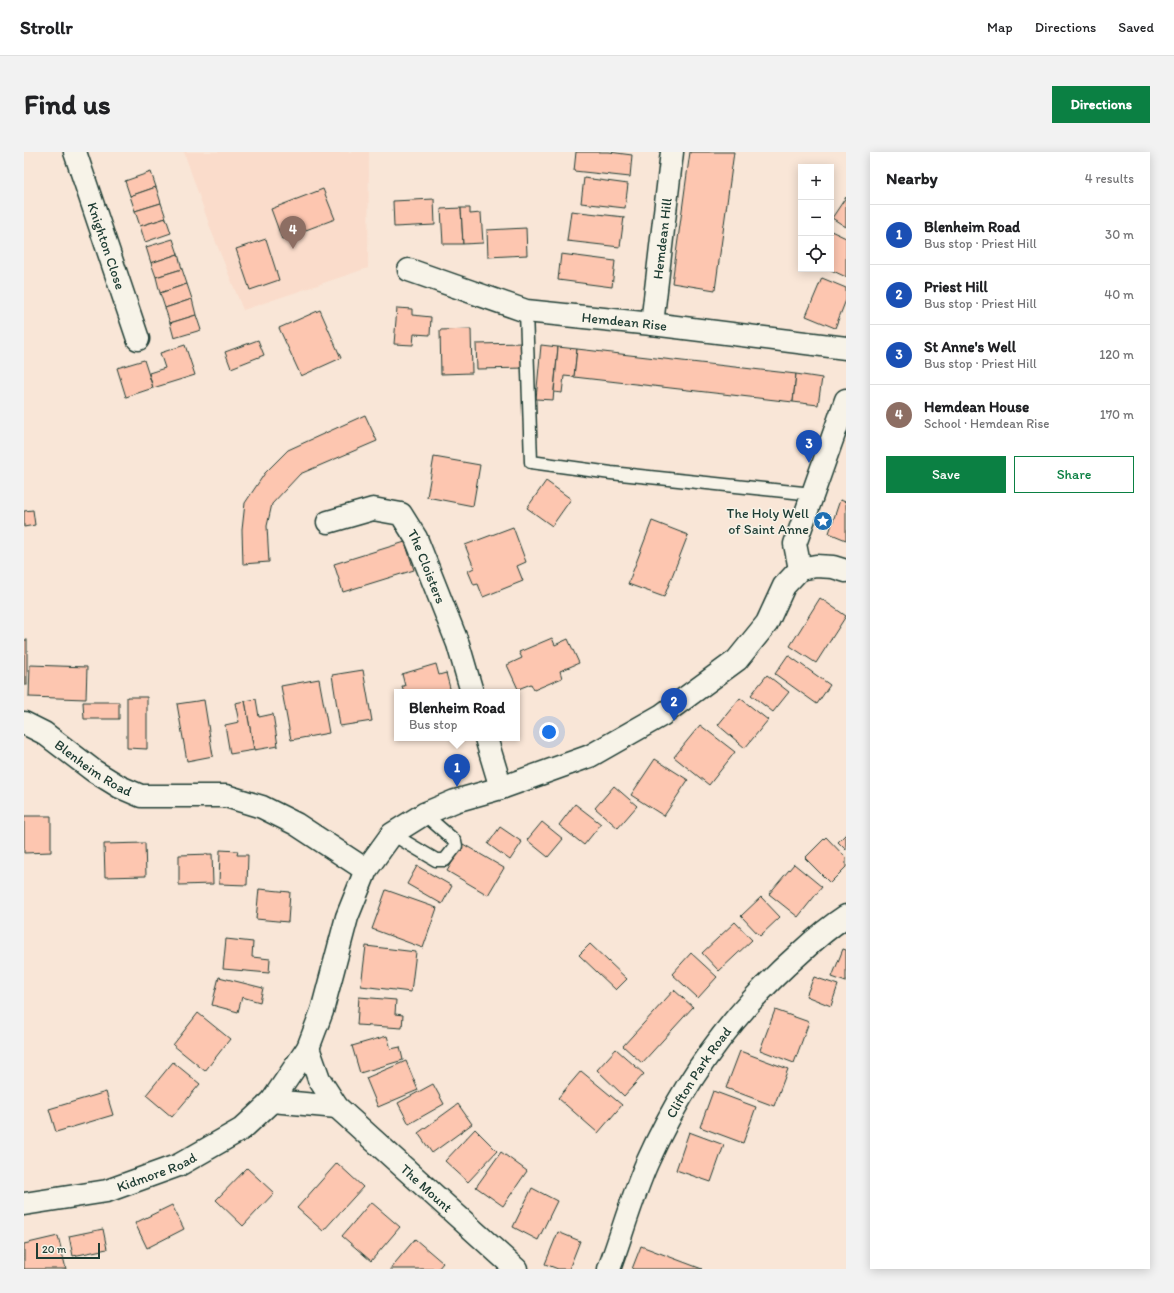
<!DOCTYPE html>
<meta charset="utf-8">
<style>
:root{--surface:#fff;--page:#f2f2f2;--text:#202124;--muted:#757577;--line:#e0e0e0;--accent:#0b8043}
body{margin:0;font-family:Itim,sans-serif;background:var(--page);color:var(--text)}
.controls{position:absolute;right:12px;top:12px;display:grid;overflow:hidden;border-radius:0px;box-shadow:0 2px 10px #0003}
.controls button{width:36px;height:36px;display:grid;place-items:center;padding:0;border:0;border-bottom:1px solid var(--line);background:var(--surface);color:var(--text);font:20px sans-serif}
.scale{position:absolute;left:12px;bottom:10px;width:64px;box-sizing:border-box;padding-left:4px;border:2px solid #1f3d34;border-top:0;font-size:11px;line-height:14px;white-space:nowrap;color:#1f3d34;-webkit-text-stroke:3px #f7f3e8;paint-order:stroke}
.you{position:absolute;left:525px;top:580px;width:14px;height:14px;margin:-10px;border:3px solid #fff;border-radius:50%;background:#1a73e8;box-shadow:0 0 0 6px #1a73e833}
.badge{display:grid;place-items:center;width:26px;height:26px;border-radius:50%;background:var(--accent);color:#fff;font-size:13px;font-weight:700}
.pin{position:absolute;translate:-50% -33px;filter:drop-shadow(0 1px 2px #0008)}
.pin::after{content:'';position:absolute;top:21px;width:14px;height:12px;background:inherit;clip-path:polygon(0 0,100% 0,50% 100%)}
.popup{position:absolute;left:370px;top:537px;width:126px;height:52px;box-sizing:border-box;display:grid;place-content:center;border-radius:0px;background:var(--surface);filter:drop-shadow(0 1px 3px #0005);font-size:13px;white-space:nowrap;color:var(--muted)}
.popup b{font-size:15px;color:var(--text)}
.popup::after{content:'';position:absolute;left:50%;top:100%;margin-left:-8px;border:8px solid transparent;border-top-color:var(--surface)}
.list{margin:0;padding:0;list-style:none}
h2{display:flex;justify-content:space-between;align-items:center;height:52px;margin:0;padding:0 16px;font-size:17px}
h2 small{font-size:13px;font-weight:400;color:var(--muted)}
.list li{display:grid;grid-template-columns:26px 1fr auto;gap:12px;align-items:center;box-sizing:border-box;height:60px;padding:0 16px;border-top:1px solid var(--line)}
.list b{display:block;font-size:15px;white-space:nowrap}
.list p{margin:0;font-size:13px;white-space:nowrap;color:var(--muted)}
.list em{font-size:13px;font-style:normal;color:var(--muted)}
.actions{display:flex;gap:8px;padding:12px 16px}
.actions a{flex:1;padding:9px 0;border:1px solid var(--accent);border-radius:0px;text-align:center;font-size:14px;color:var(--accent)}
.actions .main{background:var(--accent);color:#fff}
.icon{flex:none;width:22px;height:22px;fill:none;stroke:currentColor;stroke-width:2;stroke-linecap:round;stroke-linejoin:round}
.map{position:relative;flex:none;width:822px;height:1117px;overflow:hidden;border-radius:0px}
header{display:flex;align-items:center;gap:24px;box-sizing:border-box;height:56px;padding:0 20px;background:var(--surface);border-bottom:1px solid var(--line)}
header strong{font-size:19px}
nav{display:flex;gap:22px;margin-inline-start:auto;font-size:14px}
.intro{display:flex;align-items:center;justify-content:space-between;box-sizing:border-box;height:96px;padding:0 24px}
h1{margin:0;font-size:28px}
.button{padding:10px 18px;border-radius:0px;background:var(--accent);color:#fff;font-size:14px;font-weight:700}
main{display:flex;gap:24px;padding:0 24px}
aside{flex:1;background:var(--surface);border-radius:0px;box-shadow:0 2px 10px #0003}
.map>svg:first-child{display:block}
</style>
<header>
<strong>Strollr</strong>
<nav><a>Map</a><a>Directions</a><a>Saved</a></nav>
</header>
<div class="intro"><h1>Find us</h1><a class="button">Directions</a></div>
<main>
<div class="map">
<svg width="822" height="1117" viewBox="0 0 822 1117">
<rect width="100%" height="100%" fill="#f9e6d7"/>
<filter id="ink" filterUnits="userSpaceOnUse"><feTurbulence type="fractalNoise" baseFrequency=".025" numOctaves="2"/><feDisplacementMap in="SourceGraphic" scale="8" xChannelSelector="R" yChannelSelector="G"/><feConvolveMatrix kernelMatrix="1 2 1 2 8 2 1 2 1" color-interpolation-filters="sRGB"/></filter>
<g filter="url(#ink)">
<polygon fill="#fadccb" points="160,0 345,0 344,116 219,158 187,78"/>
<g fill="#fdc6b0" stroke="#1f3d34">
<polygon points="552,0 585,0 608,3 606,25 550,19"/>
<polygon points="666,0 710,0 691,138 648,131"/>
<polygon points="127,20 132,35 106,44 101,29"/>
<polygon points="560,26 604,32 601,56 557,51"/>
<polygon points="132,35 137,51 111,59 106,44"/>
<polygon points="299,37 311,67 258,87 247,57"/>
<polygon points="822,45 822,75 808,66"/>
<polygon points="410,47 411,73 370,75 369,49"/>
<polygon points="137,51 142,66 116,74 111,59"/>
<polygon points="437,56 439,92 419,92 417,57"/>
<polygon points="437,56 446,56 446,62 457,61 459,91 439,92"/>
<polygon points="547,59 600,65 596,95 543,89"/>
<polygon points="142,66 147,81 121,90 116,74"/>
<polygon points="502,76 503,103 464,105 463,78"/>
<polygon points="807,79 822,86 822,125 805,117 807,117"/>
<polygon points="149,87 154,102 127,111 122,95"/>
<polygon points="242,87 255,128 226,138 212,97"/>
<polygon points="154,102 158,117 132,125 127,111"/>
<polygon points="537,102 591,109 588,135 534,128"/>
<polygon points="158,117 163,132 136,141 132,125"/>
<polygon points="798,126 822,136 822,148 811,176 782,164"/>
<polygon points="163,132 168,147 141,156 136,141"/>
<polygon points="168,147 172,163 146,171 141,156"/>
<polygon points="373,156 388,157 388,163 407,165 406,183 390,182 389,193 370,192"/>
<polygon points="296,158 317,206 277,224 255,176"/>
<polygon points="172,163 177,178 150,186 146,171"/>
<polygon points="447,177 448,221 417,222 416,178"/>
<polygon points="234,188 240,203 207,216 201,200"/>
<polygon points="501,191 502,216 453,217 452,192"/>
<polygon points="161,193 171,223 129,236 125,221 141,216 136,201"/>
<polygon points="517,193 534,195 529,248 512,247"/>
<polygon points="534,195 553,197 550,225 540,224 538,241 530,240"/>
<polygon points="553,197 772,222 769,250 550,225"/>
<polygon points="120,208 129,236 102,245 93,216"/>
<polygon points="772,222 798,226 794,253 769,250"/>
<polygon points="341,263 353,289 276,322 248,352 243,374 245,410 219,412 218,378 221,351 241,321 264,298"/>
<polygon points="410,305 456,313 449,354 403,345"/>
<polygon points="522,329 547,347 528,374 503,356"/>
<polygon points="816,348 822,350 822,388 805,381"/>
<polygon points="9,358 11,373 0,375 0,359"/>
<polygon points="628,369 664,383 640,445 604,432"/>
<polygon points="489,375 502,410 493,414 499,429 459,445 454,432 450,433 444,419 450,416 441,393"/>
<polygon points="381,390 390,418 319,440 310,412"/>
<polygon points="796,446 822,464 792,511 766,494"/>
<polygon points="528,486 531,493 544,487 555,511 536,519 538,526 510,538 507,532 494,537 483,513 498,506 495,500"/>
<rect x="0" y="488" width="3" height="45"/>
<polygon points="764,503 806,533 793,552 751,522"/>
<polygon points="412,512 415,523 422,521 427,540 380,540 378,534 381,534 378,522"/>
<polygon points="6,513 63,515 62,547 5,545"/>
<polygon points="339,518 348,569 316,574 308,523"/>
<polygon points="743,523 765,540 749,560 727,543"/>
<polygon points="295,527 305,581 267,588 257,534"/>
<polygon points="103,545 123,545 123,597 103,596"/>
<polygon points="716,546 744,568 721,596 694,573"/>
<polygon points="232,547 235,565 249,562 254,594 230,598 221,549"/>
<polygon points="180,548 189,604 163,609 153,552"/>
<polygon points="221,549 230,598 206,602 201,573 215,570 211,551"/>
<polygon points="59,550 95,550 95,567 60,567"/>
<polygon points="676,573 711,600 685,633 650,605"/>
<polygon points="631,607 664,628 640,664 607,643"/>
<polygon points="590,634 613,654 594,676 571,656"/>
<polygon points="551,652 577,672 560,693 535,673"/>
<polygon points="0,664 27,664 27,700 0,701"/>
<polygon points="518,670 539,687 524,705 503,688"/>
<polygon points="476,675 498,690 486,708 464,692"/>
<polygon points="822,682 822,698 814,690"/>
<polygon points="802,685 822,706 822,715 806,731 781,706"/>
<polygon points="121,691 122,724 81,725 80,692"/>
<polygon points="439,692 480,716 464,743 423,719"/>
<polygon points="196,698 214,699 213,703 224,703 223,733 195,732"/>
<polygon points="188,702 189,732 155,733 155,703"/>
<polygon points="770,712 798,735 774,765 745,742"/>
<polygon points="393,714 428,734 418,752 383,732"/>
<polygon points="235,737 266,740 264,770 232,767"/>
<polygon points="362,738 413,756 399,796 348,777"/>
<polygon points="737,745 756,765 736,784 717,764"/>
<polygon points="711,770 728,788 695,819 678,801"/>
<polygon points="202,787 229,790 228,805 246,807 245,821 199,817"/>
<polygon points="566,792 603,827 592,838 555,803"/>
<polygon points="342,794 392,800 387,840 337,834"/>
<polygon points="819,797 822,798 822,830 808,825"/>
<polygon points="667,801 693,825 674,846 648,822"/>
<polygon points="195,825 239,836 236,850 218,845 214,860 188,853"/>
<polygon points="790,825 814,833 807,854 782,844"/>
<polygon points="650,838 669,855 618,911 599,894"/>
<polygon points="335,845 372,848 371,862 379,863 378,876 333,873"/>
<polygon points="751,858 785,870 770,911 736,898"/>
<polygon points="174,861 206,887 181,919 149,893"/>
<polygon points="363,884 367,897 376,895 379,908 336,921 328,894"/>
<polygon points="592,897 620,922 600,944 573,918"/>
<polygon points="716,899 764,917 750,954 702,936"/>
<polygon points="382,909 394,938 354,955 342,926"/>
<polygon points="149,910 176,932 148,965 122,943"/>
<polygon points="557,919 598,953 574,981 534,946"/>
<polygon points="409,932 420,952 385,972 374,951"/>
<polygon points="689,939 732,955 719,991 676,975"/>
<polygon points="82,940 89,963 32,980 25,957"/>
<polygon points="434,952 448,972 408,1001 394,981"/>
<polygon points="451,977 473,999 444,1030 421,1009"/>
<polygon points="665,980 700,993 687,1030 652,1018"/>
<polygon points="477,1000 503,1019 479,1054 452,1035"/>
<polygon points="313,1011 339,1035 299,1079 273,1056"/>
<polygon points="223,1016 250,1041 219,1074 192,1048"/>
<polygon points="508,1036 533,1049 514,1088 489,1075"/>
<polygon points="347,1050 376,1075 347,1109 318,1084"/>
<polygon points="148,1053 160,1077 123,1096 111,1071"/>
<polygon points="79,1077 83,1097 49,1104 45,1084"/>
<polygon points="534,1080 556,1089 545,1117 534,1117 521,1112"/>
<polygon points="34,1084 42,1117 0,1117 0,1092"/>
<polygon points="391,1087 419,1111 414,1117 366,1117"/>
<polygon points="617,1094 678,1117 608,1117"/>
</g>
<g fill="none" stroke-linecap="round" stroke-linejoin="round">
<defs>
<g id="lane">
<polyline points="502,159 507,310 587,321 789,342"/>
<polyline points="368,682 412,708 421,708 432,694 431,689 400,662"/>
</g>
<g id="street">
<path id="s1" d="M51 0 114 187"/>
<path id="s2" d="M385 118 502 159 628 172 822 196"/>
<path id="s3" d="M628 172 648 0"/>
<path id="s4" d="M304 370 349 357 377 362 392 386 434 492 448 540"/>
<path id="s5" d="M0 571 20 581 70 619 96 635 117 644H202L238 655 272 672 342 718"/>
<polyline points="462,586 477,636"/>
<path id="s6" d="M284 896 295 927 313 955 492 1117"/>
<polyline points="248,949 313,955"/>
<path id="s7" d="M585 1117C598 1082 608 1045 623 1011 659 930 709 860 775 802 790 788 805 775 822 764"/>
</g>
<g id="secondary">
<polyline points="776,417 771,392 822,248"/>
<path id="s8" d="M0 1052 83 1039 155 1013 218 977 248 949 284 896 298 859 323 765 342 718 368 682 400 662 431 649 477 636 566 604 638 563 713 508 743 471 760 434 776 417 792 414 809 415 822 419"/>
</g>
</defs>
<use href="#lane" stroke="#1f3d34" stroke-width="15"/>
<use href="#street" stroke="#1f3d34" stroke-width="25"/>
<use href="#secondary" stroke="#1f3d34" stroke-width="25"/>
<use href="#lane" stroke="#f7f3e8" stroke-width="12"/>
<use href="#street" stroke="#f7f3e8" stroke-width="22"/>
<use href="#secondary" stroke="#f7f3e8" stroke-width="22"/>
</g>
</g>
<defs>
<symbol id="sight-disc" viewBox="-11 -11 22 22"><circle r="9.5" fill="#1f6fb2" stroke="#f7f3e8"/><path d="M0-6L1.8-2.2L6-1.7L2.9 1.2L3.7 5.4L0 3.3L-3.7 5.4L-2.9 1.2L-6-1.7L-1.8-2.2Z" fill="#fff"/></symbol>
</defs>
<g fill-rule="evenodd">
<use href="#sight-disc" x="788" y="358" width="22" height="22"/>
</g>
<g text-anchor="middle" stroke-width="3" stroke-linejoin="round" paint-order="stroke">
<g font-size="14" fill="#1f3d34" stroke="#f7f3e8">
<text dy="5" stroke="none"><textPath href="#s3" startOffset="86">Hemdean Hill</textPath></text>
<text dy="5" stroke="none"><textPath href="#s1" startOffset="99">Knighton Close</textPath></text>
<text dy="5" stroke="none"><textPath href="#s2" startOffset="223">Hemdean Rise</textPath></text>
<text dy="5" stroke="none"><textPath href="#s4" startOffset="134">The Cloisters</textPath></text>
<text dy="5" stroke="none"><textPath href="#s5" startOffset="83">Blenheim Road</textPath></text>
<text dy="5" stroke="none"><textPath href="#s7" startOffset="217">Clifton Park Road</textPath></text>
<text dy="5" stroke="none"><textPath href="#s8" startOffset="137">Kidmore Road</textPath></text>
<text dy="5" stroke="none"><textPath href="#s6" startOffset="187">The Mount</textPath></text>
</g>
<g font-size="14" fill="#1f3d34" stroke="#f7f3e8" text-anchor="end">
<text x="785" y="366">The Holy Well<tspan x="785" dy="16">of Saint Anne</tspan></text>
</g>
</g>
</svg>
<div class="controls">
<button>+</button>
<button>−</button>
<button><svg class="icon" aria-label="locate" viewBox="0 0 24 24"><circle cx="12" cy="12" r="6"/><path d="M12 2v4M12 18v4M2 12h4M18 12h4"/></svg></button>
</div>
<div class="scale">20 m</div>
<div class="you"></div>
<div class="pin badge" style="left:433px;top:635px;background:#1a4fb4">1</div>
<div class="popup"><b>Blenheim Road</b>Bus stop</div>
<div class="pin badge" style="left:650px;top:569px;background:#1a4fb4">2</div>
<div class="pin badge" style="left:785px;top:311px;background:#1a4fb4">3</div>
<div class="pin badge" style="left:269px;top:97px;background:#8d6e63">4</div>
</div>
<aside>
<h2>Nearby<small>4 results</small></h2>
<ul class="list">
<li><span class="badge" style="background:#1a4fb4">1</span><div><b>Blenheim Road</b><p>Bus stop · Priest Hill</p></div><em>30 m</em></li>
<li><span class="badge" style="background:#1a4fb4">2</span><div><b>Priest Hill</b><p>Bus stop · Priest Hill</p></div><em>40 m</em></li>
<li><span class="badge" style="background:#1a4fb4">3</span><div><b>St Anne's Well</b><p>Bus stop · Priest Hill</p></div><em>120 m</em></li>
<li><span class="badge" style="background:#8d6e63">4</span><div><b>Hemdean House</b><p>School · Hemdean Rise</p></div><em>170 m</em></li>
</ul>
<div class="actions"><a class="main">Save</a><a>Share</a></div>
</aside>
</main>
